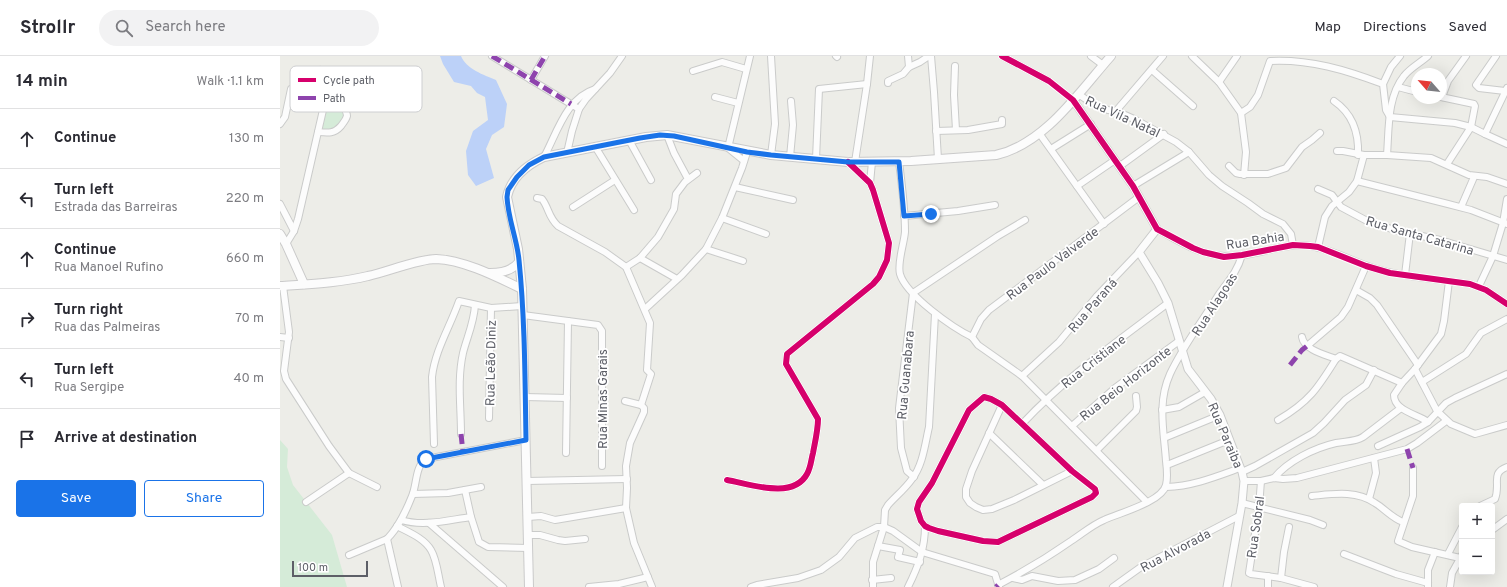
<!DOCTYPE html>
<meta charset="utf-8">
<style>
:root{--surface:#fff;--page:#f2f2f3;--text:#2b2b33;--muted:#7c7c81;--line:#e1e1e2;--accent:#1a73e8}
body{margin:0;font-family:Overpass,sans-serif;background:var(--page);color:var(--text)}
.controls{position:absolute;right:12px;bottom:12px;display:grid;overflow:hidden;border-radius:4px;box-shadow:0 4px 16px #0002}
.controls button{width:36px;height:36px;display:grid;place-items:center;padding:0;border:0;border-bottom:1px solid var(--line);background:var(--surface);color:var(--text);font:20px sans-serif}
.compass{position:absolute;left:1131px;top:12px;width:36px;height:36px;border-radius:50%;background:var(--surface);box-shadow:0 4px 16px #0002;rotate:298deg}
.scale{position:absolute;left:12px;bottom:10px;width:76px;box-sizing:border-box;padding-left:4px;border:2px solid #5d5f67;border-top:0;font-size:11px;line-height:14px;white-space:nowrap;color:#5d5f67;-webkit-text-stroke:3px #fff;paint-order:stroke}
.stop{position:absolute;width:12px;height:12px;margin:-9px;border:3px solid #1a73e8;border-radius:50%;background:#fff}
.stop.end{background:#1a73e8;border-color:#fff;box-shadow:0 1px 4px #0008}
.list{margin:0;padding:0;list-style:none}
h2{display:flex;justify-content:space-between;align-items:center;height:52px;margin:0;padding:0 16px;font-size:17px}
h2 small{font-size:13px;font-weight:400;color:var(--muted)}
.list li{display:grid;grid-template-columns:26px 1fr auto;gap:12px;align-items:center;box-sizing:border-box;height:60px;padding:0 16px;border-top:1px solid var(--line)}
.list b{display:block;font-size:15px;white-space:nowrap}
.list p{margin:0;font-size:13px;white-space:nowrap;color:var(--muted)}
.list em{font-size:13px;font-style:normal;color:var(--muted)}
.actions{display:flex;gap:8px;padding:12px 16px}
.actions a{flex:1;padding:9px 0;border:1px solid var(--accent);border-radius:4px;text-align:center;font-size:14px;color:var(--accent)}
.actions .main{background:var(--accent);color:#fff}
.icon{flex:none;width:22px;height:22px;fill:none;stroke:currentColor;stroke-width:2;stroke-linecap:round;stroke-linejoin:round}
.map{position:relative;flex:none;width:1227px;height:531px;overflow:hidden}
header{display:flex;align-items:center;gap:24px;box-sizing:border-box;height:56px;padding:0 20px;background:var(--surface);border-bottom:1px solid var(--line)}
header strong{font-size:19px}
nav{display:flex;gap:22px;margin-inline-start:auto;font-size:14px}
.search{width:280px;height:36px;background:var(--page);display:flex;align-items:center;gap:10px;box-sizing:border-box;padding:0 14px;border-radius:22px;color:var(--muted);font-size:15px}
main{display:flex}
aside{flex:1;background:var(--surface)}
.map>svg:first-child{display:block}
</style>
<header>
<strong>Strollr</strong>
<div class="search"><svg class="icon" aria-label="search" viewBox="0 0 24 24"><circle cx="10" cy="10" r="6"/><path d="M15 15l6 6"/></svg>Search here</div>
<nav><a>Map</a><a>Directions</a><a>Saved</a></nav>
</header>
<main>
<aside>
<h2>14 min<small>Walk · 1.1 km</small></h2>
<ul class="list">
<li><svg class="icon" aria-label="ahead" viewBox="0 0 24 24"><path d="M12 20V5M6 11l6-6 6 6"/></svg><div><b>Continue</b></div><em>130 m</em></li>
<li><svg class="icon" aria-label="left" viewBox="0 0 24 24"><path d="M17 20v-9H6M10 6l-5 5 5 5"/></svg><div><b>Turn left</b><p>Estrada das Barreiras</p></div><em>220 m</em></li>
<li><svg class="icon" aria-label="ahead" viewBox="0 0 24 24"><path d="M12 20V5M6 11l6-6 6 6"/></svg><div><b>Continue</b><p>Rua Manoel Rufino</p></div><em>660 m</em></li>
<li><svg class="icon" aria-label="right" viewBox="0 0 24 24"><path d="M7 20v-9h11M14 6l5 5-5 5"/></svg><div><b>Turn right</b><p>Rua das Palmeiras</p></div><em>70 m</em></li>
<li><svg class="icon" aria-label="left" viewBox="0 0 24 24"><path d="M17 20v-9H6M10 6l-5 5 5 5"/></svg><div><b>Turn left</b><p>Rua Sergipe</p></div><em>40 m</em></li>
<li><svg class="icon" aria-label="arrive" viewBox="0 0 24 24"><path d="M6 21V4h12l-3 4 3 4H6"/></svg><div><b>Arrive at destination</b></div></li>
</ul>
<div class="actions"><a class="main">Save</a><a>Share</a></div>
</aside>
<div class="map">
<svg width="1227" height="531" viewBox="0 0 1227 531">
<rect width="100%" height="100%" fill="#edede8"/>
<g fill="#d5ebd8">
<polygon points="56,46 58,46 64,55 65,62 55,73 41,75 46,53"/>
<polygon points="0,384 8,393 7,411 13,429 52,479 67,531 0,531"/>
</g>
<path fill="#bcd1f8" d="M160 0H181C186 13 204 19 216 24L227 48 224 71 212 79 206 93 214 122 196 130 188 119 186 95 193 75 208 64 205 41 197 37 191 30 174 26 163 8Z"/>
<g fill="none" stroke-linecap="round" stroke-linejoin="round">
<defs>
<g id="minor">
<polyline points="212,0 299,53"/>
<polyline points="556,0 557,1"/>
<polyline points="628,0 629,11"/>
<polyline points="651,0 654,36 658,103"/>
<polyline points="722,0 769,25 793,44"/>
<polyline points="811,0 823,9"/>
<polyline points="912,0 939,26 961,57 966,96 964,119"/>
<polyline points="1216,0 1196,29 1199,32 1225,35"/>
<polyline points="675,10 674,39 676,74"/>
<polyline points="872,14 913,50"/>
<polyline points="413,15 442,6 466,13"/>
<polyline points="251,24 265,0"/>
<polyline points="939,26 957,0"/>
<polyline points="608,27 608,25 623,18 629,11 640,6 649,0"/>
<polyline points="1103,28 1111,11 1120,0"/>
<polyline points="1118,31 1137,36"/>
<polyline points="798,38 813,48 828,54 836,55 854,63 896,86 909,96 929,119 942,130 968,147 983,158 1003,168 1011,178 1013,189"/>
<polyline points="435,41 458,47"/>
<polyline points="1161,41 1194,48 1195,50 1191,71 1167,108"/>
<polyline points="1162,41 1168,25 1186,0"/>
<path d="M1054 45C1073 58 1079 77 1078 99"/>
<polyline points="836,55 883,0"/>
<path d="M961 57 970 51 978 39 990 5C1030 3 1066 14 1103 28L1106 54 1110 61 1175 67 1191 71 1205 78 1227 32"/>
<polyline points="0,68 5,61 11,33"/>
<polyline points="656,75 688,74 722,68 722,64"/>
<path d="M38 76C48 77 54 78 61 70 63 67 66 64 67 60 67 51 45 22 40 14"/>
<polyline points="759,77 824,168"/>
<polyline points="1205,78 1227,88"/>
<polyline points="387,79 394,97 408,123"/>
<polyline points="349,84 371,124"/>
<polyline points="316,92 354,154"/>
<polyline points="771,93 811,68"/>
<polyline points="1057,95 1063,95 1084,99 1107,99 1151,102 1189,119 1207,121 1227,128"/>
<polyline points="287,97 292,75 299,53 306,43 330,17 342,0"/>
<polyline points="491,99 495,68 491,0"/>
<path d="M1107 99C1109 73 1107 41 1124 20 1130 12 1140 7 1148 0"/>
<path d="M264 101C277 77 286 42 315 33"/>
<polyline points="510,101 513,69 511,45"/>
<polyline points="536,103 539,33 587,28"/>
<polyline points="464,105 448,92 470,0"/>
<polyline points="575,106 587,28 590,0"/>
<path d="M619 106C622 129 625 152 625 176 624 188 617 207 620 218 626 239 673 272 692 281"/>
<polyline points="840,110 884,78"/>
<polyline points="949,110 956,117 960,118 988,118 1006,112 1022,91 1032,84 1040,77"/>
<polyline points="1077,125 1168,148 1191,154 1227,168"/>
<polyline points="590,127 592,106"/>
<polyline points="797,130 835,104"/>
<polyline points="853,130 909,96"/>
<polyline points="455,131 513,144"/>
<polyline points="1038,133 1052,139 1061,151 1089,166 1115,174 1160,184 1227,204"/>
<path d="M257 142 262 143C269 152 268 161 278 170L325 196 346 211 370 267 367 314 371 318 361 349"/>
<polyline points="0,148 14,175"/>
<polyline points="293,151 335,124"/>
<polyline points="1181,151 1194,121"/>
<polyline points="624,160 678,155 715,149"/>
<polyline points="442,162 486,178"/>
<path d="M877 173C898 185 920 199 944 200 974 202 1001 186 1031 190 1054 194 1075 207 1097 213 1127 222 1159 223 1190 228L1206 234 1227 248"/>
<polyline points="6,188 14,175 18,163 43,54 47,49 58,41"/>
<polyline points="1038,191 1045,161 1052,150 1069,136 1077,125 1084,99"/>
<polyline points="426,193 463,205"/>
<polyline points="360,202 397,223"/>
<polyline points="346,211 360,202 378,181 394,153 396,138 405,126 417,117"/>
<polyline points="1125,219 1130,177"/>
<polyline points="3,230 9,276 4,315 6,323 49,390 69,417 97,431"/>
<polyline points="1199,230 1213,200 1223,167 1227,143"/>
<polyline points="1076,234 1090,242 1097,249 1138,309"/>
<polyline points="633,237 619,352 621,392 627,415 634,421"/>
<polyline points="633,237 718,180 745,164"/>
<polyline points="365,253 402,219 426,193 442,162 462,112 467,96"/>
<polyline points="243,259 318,269 322,275 322,410"/>
<polyline points="0,281 9,282"/>
<polyline points="692,281 698,289 742,320 867,446"/>
<polyline points="692,281 701,263 709,254 859,141"/>
<path d="M1022 281C1024 294 1046 299 1056 303"/>
<polyline points="1027,290 1061,261 1068,251 1086,210"/>
<polyline points="1135,313 1157,355 1171,368 1195,378 1227,369"/>
<polyline points="742,320 779,286 817,240 859,196"/>
<polyline points="1142,326 1186,298 1201,277 1227,263"/>
<polyline points="245,341 287,342"/>
<polygon points="704,341 711,343 722,349 792,415 815,433 816,437 812,441 718,486 703,485 658,475 649,472 645,470 641,465 637,453 639,446 652,427 689,354"/>
<polyline points="345,345 361,349 364,352 364,356 350,387 346,410 347,432 346,452 354,487 372,531"/>
<polyline points="722,349 692,415 686,433 686,441 690,447 696,451 703,454 712,453 734,444 792,415"/>
<polyline points="882,354 899,351 925,336"/>
<polyline points="209,362 211,252"/>
<path d="M998 364C1029 346 1038 332 1056 303L1060 300 1122 327"/>
<path d="M1148 366C1137 358 1114 355 1114 339L1122 327 1135 313 1161 278 1164 265 1169 225"/>
<path d="M743 367C786 321 838 285 888 247"/>
<polyline points="792,370 835,332 899,285"/>
<polyline points="709,377 763,429"/>
<path d="M181 378C181 351 177 324 183 297 187 281 194 267 195 249"/>
<polyline points="884,382 940,359"/>
<path d="M154 388 152 321C155 294 170 271 179 245L211 252 242 250"/>
<polyline points="1098,390 1140,371 1148,366 1166,347 1175,342 1227,318"/>
<polyline points="817,394 856,355 857,351 856,340"/>
<polyline points="286,397 288,265"/>
<polyline points="887,409 949,384"/>
<polyline points="1133,412 1133,440 1118,485 1132,491 1180,502"/>
<polyline points="962,416 975,410 1033,377 1044,367 1065,344 1086,329 1094,314"/>
<path d="M994 422C1008 405 1034 392 1056 387 1065 385 1075 386 1083 381L1121 352"/>
<path d="M447 424C470 428 513 444 527 418 531 411 531 404 533 397 535 386 538 374 538 363L506 308 507 298 593 228 599 221 607 204 609 187 593 134 590 127 568 106"/>
<polyline points="247,425 347,423"/>
<polyline points="964,425 981,425 994,422 1003,423 1017,422 1127,393 1137,387 1166,365"/>
<polyline points="981,425 979,451 969,517 971,518 1001,522 1034,531"/>
<path d="M886 431C913 430 935 421 960 412"/>
<polyline points="185,434 191,461 199,486 208,491 248,492"/>
<polyline points="133,438 168,437 201,431"/>
<path d="M1032 440C1053 438 1076 434 1095 447 1105 453 1112 462 1123 466"/>
<polyline points="1089,443 1096,417 1094,402"/>
<polyline points="26,446 69,417"/>
<polyline points="962,447 1030,464 1043,469"/>
<path d="M1200 450 1215 443C1221 428 1210 417 1227 411"/>
<polyline points="248,461 261,460 275,464 346,452"/>
<path d="M121 464C144 471 168 464 191 461"/>
<polyline points="149,467 223,531"/>
<path d="M117 470C128 476 144 482 151 494 157 504 158 519 161 531"/>
<polyline points="1212,474 1227,463"/>
<polyline points="248,479 260,479 278,484 285,485 305,483"/>
<polyline points="107,483 118,531"/>
<polyline points="598,490 620,494 618,501 640,506"/>
<polyline points="1064,498 1116,518 1148,527"/>
<polyline points="1168,498 1182,471"/>
<path d="M69 499 107 483C119 471 126 455 132 440 137 429 135 410 146 403L246 384"/>
<polyline points="733,522 742,524 752,520 778,525 795,524 819,513 834,502"/>
<polyline points="1001,522 1004,496 1009,471"/>
<polyline points="592,524 611,522"/>
<path d="M718 529C743 516 768 501 791 485 802 478 812 469 824 464 839 457 882 446 886 429 888 421 887 413 886 405 884 375 877 347 890 318 903 290 923 264 939 238 949 224 957 216 962 199"/>
<polyline points="309,531 339,528 368,521"/>
<polyline points="471,531 477,529 518,522 541,514 559,501 575,482 597,471 604,471 613,475 642,496 715,518 719,531"/>
<path d="M593 531V506L604 471 605 454 608 449C616 440 625 433 632 423 643 409 645 388 649 371L655 258"/>
<path d="M628 531C638 511 645 493 645 470"/>
<polyline points="833,531 861,511 959,460"/>
<polyline points="988,531 988,520"/>
<polyline points="1148,531 1148,514 1155,496"/>
<polyline points="1170,531 1172,517 1182,499"/>
</g>
<polyline id="tertiary" points="793,44 853,130 877,173 859,196 878,227 888,247 908,313 931,343 940,359 962,416 964,425 962,447 947,531"/>
<g id="secondary">
<polyline points="0,178 6,188 24,228"/>
<path d="M210 217C222 217 232 215 239 206"/>
<path d="M0 230C29 228 59 227 88 220 107 216 138 203 156 203 184 204 217 221 242 233"/>
<path d="M249 531 242 233 238 193 227 141C231 122 247 109 264 101L366 81 387 79 491 99 568 106 631 105 716 99C765 88 799 36 831 0"/>
</g>
</defs>
<use href="#minor" stroke="#cacbca" stroke-width="8"/>
<use href="#tertiary" stroke="#cacbca" stroke-width="9"/>
<use href="#secondary" stroke="#cacaca" stroke-width="10"/>
<use href="#minor" stroke="#fcfcfc" stroke-width="6"/>
<use href="#tertiary" stroke="#fcfcfc" stroke-width="7"/>
<use href="#secondary" stroke="#fcfcfc" stroke-width="8"/>
<g stroke="#8e44ad" stroke-width="5" stroke-dasharray="10 5" stroke-linecap="butt">
<polyline points="212,0 291,48"/>
<polyline points="251,24 265,0"/>
<polyline points="1010,309 1022,294 1027,290"/>
<polyline points="181,378 183,396"/>
<polyline points="1127,393 1133,412"/>
<polyline points="716,531 718,529"/>
</g>
<defs>
<g id="cycleway">
<polyline points="722,0 769,25 793,44 853,130 877,173 913,192 923,196 944,201 962,199 1013,189 1030,190 1038,191 1086,210 1110,217 1190,228 1206,234 1227,248"/>
<polygon points="704,341 711,343 722,349 792,415 815,433 816,437 812,441 718,486 703,485 658,475 649,472 645,470 641,465 637,453 639,446 652,427 689,354"/>
<path d="M447 424C470 428 513 444 527 418 531 411 531 404 533 397 535 386 538 374 538 363L506 308 507 298 593 228 599 221 607 204 609 187 593 134 590 127 568 106"/>
</g>
</defs>
<use href="#cycleway" stroke="#fff" stroke-width="8"/>
<use href="#cycleway" stroke="#d6006c" stroke-width="6"/>
</g>
<g fill="none" stroke-linecap="round" stroke-linejoin="round">
<path stroke="#1a73e8" stroke-width="5" d="M146 403 246 384C245 324 245 264 239 204 237 183 228 163 227 141L228 134 237 121 249 109 264 101 360 82 380 79 394 80 467 96 491 99 568 106H619L624 160 651 158"/>
</g>
<g text-anchor="middle" stroke-width="3.5" stroke-linejoin="round" paint-order="stroke">
<g font-size="13" fill="#5d5f67" stroke="#fff">
<text transform="translate(843 60) rotate(25)" y="5">Rua Vila Natal</text>
<text transform="translate(1140 179) rotate(16)" y="5">Rua Santa Catarina</text>
<text transform="translate(975 184) rotate(-9)" y="5">Rua Bahia</text>
<text transform="translate(772 207) rotate(-37)" y="5">Rua Paulo Valverde</text>
<text transform="translate(934 248) rotate(-57)" y="5">Rua Alagoas</text>
<text transform="translate(812 249) rotate(-49)" y="5">Rua Paraná</text>
<text transform="translate(813 305) rotate(-38)" y="5">Rua Cristiane</text>
<text transform="translate(210 307) rotate(-89)" y="5">Rua Leão Diniz</text>
<text transform="translate(625 319) rotate(-85)" y="5">Rua Guanabara</text>
<text transform="translate(845 327) rotate(-38)" y="5">Rua Beio Horizonte</text>
<text transform="translate(322 343) rotate(-90)" y="5">Rua Minas Garais</text>
<text transform="translate(946 379) rotate(67)" y="5">Rua Paraiba</text>
<text transform="translate(975 471) rotate(-82)" y="5">Rua Sobral</text>
<text transform="translate(895 494) rotate(-28)" y="5">Rua Alvorada</text>
</g>
</g>
<rect x="10" y="10" width="132" height="46" rx="6" fill="#fff" stroke="#cecfd1" stroke-width="1"/>
<rect x="18" y="22" width="18" height="4" fill="#d6006c"/>
<rect x="18" y="40" width="18" height="4" fill="#8e44ad"/>
<g font-size="11" fill="#5d5f67">
<text x="43" y="28">Cycle path</text>
<text x="43" y="46">Path</text>
</g>
</svg>
<div class="controls">
<button>+</button>
<button>−</button>
</div>
<svg class="compass" viewBox="-18 -18 36 36"><path d="M0-13l5 13h-10z" fill="#e53935"/><path d="M0 13l5-13h-10z" fill="#7c7c81"/></svg>
<div class="scale">100 m</div>
<div class="stop" style="left:146px;top:403px"></div>
<div class="stop end" style="left:651px;top:158px"></div>
</div>
</main>
